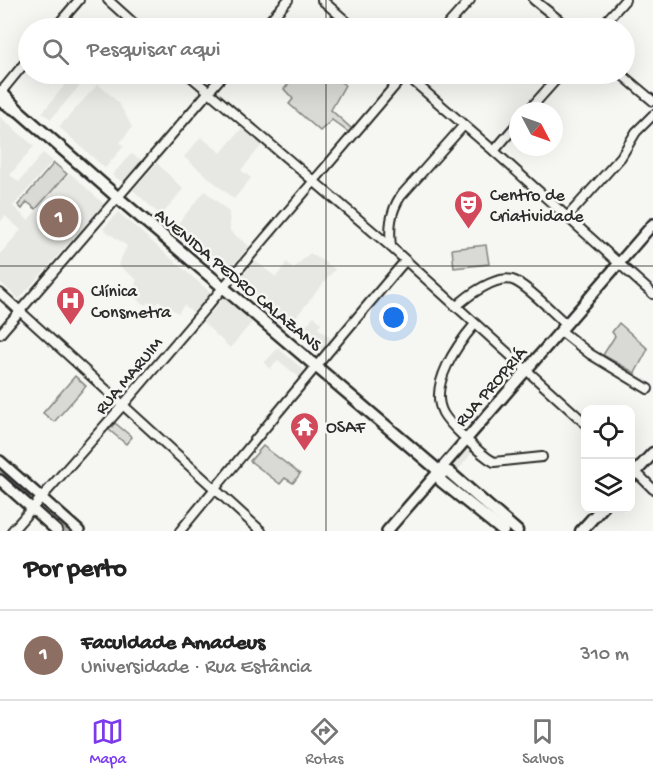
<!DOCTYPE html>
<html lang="pt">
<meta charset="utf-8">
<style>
:root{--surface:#fff;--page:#f6f6f6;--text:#222;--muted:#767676;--line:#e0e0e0;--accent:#7c3aed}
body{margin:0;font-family:"Gochi Hand",sans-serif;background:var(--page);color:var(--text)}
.controls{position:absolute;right:18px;bottom:18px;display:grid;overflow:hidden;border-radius:12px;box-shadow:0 6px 24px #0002}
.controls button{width:54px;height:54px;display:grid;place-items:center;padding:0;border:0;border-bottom:2px solid var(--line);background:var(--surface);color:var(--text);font:30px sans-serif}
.compass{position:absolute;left:509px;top:102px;width:54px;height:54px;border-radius:50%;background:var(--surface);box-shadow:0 6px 24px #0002;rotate:131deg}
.you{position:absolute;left:394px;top:318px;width:21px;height:21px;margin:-15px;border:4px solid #fff;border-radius:50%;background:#1a73e8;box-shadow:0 0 0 9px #1a73e833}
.badge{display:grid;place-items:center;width:39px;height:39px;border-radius:50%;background:var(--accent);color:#fff;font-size:20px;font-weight:700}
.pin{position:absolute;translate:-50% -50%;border:3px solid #fff;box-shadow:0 2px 6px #0006}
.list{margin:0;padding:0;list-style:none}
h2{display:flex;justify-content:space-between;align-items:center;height:78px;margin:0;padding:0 24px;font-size:26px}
h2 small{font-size:20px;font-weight:400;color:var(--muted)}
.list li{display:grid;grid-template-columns:39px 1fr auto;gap:18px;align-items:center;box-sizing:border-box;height:90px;padding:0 24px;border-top:2px solid var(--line)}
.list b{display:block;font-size:22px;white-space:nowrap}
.list p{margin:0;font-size:20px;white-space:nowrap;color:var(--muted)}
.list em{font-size:20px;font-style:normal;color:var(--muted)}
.icon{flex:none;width:33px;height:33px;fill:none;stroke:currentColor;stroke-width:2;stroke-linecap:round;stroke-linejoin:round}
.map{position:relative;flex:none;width:653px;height:531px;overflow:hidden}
.search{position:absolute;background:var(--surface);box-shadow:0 6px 24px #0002;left:18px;right:18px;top:18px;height:66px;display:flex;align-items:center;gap:15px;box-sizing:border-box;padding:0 21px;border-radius:33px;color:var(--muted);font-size:22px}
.sheet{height:168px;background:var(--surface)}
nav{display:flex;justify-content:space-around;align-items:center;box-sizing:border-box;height:84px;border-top:2px solid var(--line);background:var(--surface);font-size:16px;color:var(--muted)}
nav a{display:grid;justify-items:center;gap:3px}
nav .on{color:var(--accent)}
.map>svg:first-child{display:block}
</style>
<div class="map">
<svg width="653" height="531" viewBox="0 0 653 531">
<rect width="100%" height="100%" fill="#f6f6f2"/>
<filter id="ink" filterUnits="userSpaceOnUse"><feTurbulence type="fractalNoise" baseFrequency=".0167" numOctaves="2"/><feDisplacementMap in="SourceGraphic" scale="12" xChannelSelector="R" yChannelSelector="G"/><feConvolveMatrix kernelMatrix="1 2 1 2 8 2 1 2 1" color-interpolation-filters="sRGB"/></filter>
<g filter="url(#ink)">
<g fill="#e7e7e3">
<polygon points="73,75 82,83 51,119 42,113"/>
<polygon points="98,84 119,103 132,127 120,143 124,146 105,168 59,127"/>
<polygon points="0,117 34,146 10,175 19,182 43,153 53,161 13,206 28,220 70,173 104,204 19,299 0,282 0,254 21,230 5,216 0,222"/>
<polygon points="242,128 262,145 241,170 251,178 234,199 184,157 201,137 221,153"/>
<polygon points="131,154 142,160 123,182 112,175"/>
<polygon points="157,163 183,189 161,216 133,190"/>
<polygon points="205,191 229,212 230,231 249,246 227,272 175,227"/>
<polygon points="118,212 211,293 195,314 184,305 178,313 159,301 154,306 149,302 145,305 131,295 137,280 118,265 127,246 103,229"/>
<polygon points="310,253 335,269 287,328 236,284 255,261 276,277 287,262 293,269"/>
<polygon points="224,298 252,322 230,348 203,322"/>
<polygon points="314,316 321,323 318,328 333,340 322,354 300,333"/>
<polygon points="278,348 305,371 300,378 278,360 270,369 264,363"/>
<polygon points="471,445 480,453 477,456 472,453 458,470 453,465"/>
</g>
<g fill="#d9d9d5" stroke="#828280" stroke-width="1.5">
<polygon points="298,74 329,74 345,85 331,110 352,129 348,132 332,120 320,131 289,104 293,99 284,89"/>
<polygon points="54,163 67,174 36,209 27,202 22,209 18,205"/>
<polygon points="486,245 489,264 454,268 452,249"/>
<polygon points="619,323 648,349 635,373 603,355 615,336 612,332"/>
<polygon points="75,376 86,386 54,422 43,413"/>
<polygon points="115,423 132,437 126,444 109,430"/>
<polygon points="263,446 300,474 293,483 285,478 280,484 250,461"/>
</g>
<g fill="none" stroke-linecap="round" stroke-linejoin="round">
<polyline stroke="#aeaeab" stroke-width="8" points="0,470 69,531"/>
<defs>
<g id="minor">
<polyline points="108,0 139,28"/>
<polyline points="322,0 354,28"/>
<polyline points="534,0 569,28"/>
<polyline points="55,28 79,0"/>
<polyline points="263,28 288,0"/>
<polyline points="445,28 470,0"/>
<polyline points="600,28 625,0"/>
<polyline points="188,74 391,247 586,424"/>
<polyline points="405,74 494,151 653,294"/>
<polyline points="621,74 653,101"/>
<polyline points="1,92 28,59"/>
<polyline points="528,111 561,74"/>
<polyline points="494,151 518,123"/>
<polyline points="567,217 621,157 636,132 653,115"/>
<path d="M391 247C389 228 390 213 400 197L464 125"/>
<polyline points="0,293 261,531"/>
<path d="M456 307C467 296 498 273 515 281 530 288 552 312 566 324"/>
<path d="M475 324C458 344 428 385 443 413 448 422 457 430 465 438 473 446 483 456 494 462L542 457"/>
<polyline points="561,331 590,354 648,389"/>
<polyline points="0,334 224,74"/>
<polyline points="630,466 653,489"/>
<polyline points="12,531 123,405 405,74"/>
<path d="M180 531C254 441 329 350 405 261"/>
</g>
<g id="tertiary">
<polyline points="0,461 79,531"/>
<polyline points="0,480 57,531"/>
<polyline points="387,531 653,224"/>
</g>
<g id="secondary">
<polyline points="0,91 19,111 124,203 439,471 449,472 517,531"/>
<polyline points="0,101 16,110"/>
<polyline points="439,471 441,481 503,531"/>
<polyline points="630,478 653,453"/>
<polyline points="581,531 602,508"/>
</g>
</defs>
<use href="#minor" stroke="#2b2b2b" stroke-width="12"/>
<use href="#tertiary" stroke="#2b2b2b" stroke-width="14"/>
<use href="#secondary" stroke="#2b2b2b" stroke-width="15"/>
<use href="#minor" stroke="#f6f6f2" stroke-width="8"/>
<use href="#tertiary" stroke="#f6f6f2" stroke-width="9"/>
<use href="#secondary" stroke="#f6f6f2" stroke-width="10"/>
</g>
</g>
<path fill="none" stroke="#2b2b2b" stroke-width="1.5" stroke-opacity="0.55" d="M326 0V28M326 74V531M0 266H653"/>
<defs>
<symbol id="theatre-pin" viewBox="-11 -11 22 30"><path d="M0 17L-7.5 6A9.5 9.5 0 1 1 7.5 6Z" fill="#d1495b" stroke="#f6f6f2"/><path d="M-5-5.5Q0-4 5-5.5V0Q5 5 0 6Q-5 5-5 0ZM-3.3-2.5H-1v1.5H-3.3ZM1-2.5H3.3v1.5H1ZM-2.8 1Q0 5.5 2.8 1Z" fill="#fff"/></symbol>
<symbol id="hospital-pin" viewBox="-11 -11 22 30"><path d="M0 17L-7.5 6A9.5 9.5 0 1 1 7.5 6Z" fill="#d1495b" stroke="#f6f6f2"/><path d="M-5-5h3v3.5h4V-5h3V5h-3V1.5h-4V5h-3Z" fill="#fff"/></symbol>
<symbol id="temple-pin" viewBox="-11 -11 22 30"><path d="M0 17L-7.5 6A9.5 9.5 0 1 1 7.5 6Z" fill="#d1495b" stroke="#f6f6f2"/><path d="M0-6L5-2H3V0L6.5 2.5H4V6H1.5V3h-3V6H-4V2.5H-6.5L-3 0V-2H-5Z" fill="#fff"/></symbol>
</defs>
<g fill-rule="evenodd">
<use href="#theatre-pin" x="452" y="188" width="33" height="45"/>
<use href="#hospital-pin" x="54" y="284" width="33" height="45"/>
<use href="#temple-pin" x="288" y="410" width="33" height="45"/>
</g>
<g text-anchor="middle" stroke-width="5" stroke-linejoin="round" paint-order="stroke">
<g font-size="18" fill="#2b2b2b" stroke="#f6f6f2" text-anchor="start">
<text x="490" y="200">Centro de<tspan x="490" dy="21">Criatividade</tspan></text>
<text x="91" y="296">Clínica<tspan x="91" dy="21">Consmetra</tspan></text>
<text x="326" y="432">OSAF</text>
</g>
<g font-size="18" fill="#2b2b2b" stroke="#f6f6f2">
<text transform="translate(239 279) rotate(40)" y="6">AVENIDA PEDRO CALAZANS</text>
<text transform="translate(128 375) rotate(-50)" y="6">RUA MARUIM</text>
<text transform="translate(490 386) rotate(-49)" y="6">RUA PROPRIÁ</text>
</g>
</g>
</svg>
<div class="controls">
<button><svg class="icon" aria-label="locate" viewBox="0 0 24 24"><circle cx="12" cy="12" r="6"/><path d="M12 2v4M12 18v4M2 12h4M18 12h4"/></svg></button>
<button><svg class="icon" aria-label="layers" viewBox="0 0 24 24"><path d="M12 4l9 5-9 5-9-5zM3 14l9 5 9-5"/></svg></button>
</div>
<svg class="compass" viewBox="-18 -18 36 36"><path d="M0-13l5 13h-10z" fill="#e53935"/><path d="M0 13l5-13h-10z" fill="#767676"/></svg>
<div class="you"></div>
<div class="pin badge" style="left:59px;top:218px;background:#8d6e63">1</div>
<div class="search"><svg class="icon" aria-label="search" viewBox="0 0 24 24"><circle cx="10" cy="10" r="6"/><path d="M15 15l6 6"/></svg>Pesquisar aqui</div>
</div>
<section class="sheet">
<h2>Por perto<small></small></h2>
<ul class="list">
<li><span class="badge" style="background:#8d6e63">1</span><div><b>Faculdade Amadeus</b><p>Universidade · Rua Estância</p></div><em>310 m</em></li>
</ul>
</section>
<nav>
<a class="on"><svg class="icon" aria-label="map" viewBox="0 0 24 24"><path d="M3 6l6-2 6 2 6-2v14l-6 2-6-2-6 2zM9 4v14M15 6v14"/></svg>Mapa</a>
<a><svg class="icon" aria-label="directions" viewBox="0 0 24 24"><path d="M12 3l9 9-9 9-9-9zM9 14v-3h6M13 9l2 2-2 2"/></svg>Rotas</a>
<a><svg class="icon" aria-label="saved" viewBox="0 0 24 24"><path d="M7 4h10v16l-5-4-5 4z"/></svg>Salvos</a>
</nav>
